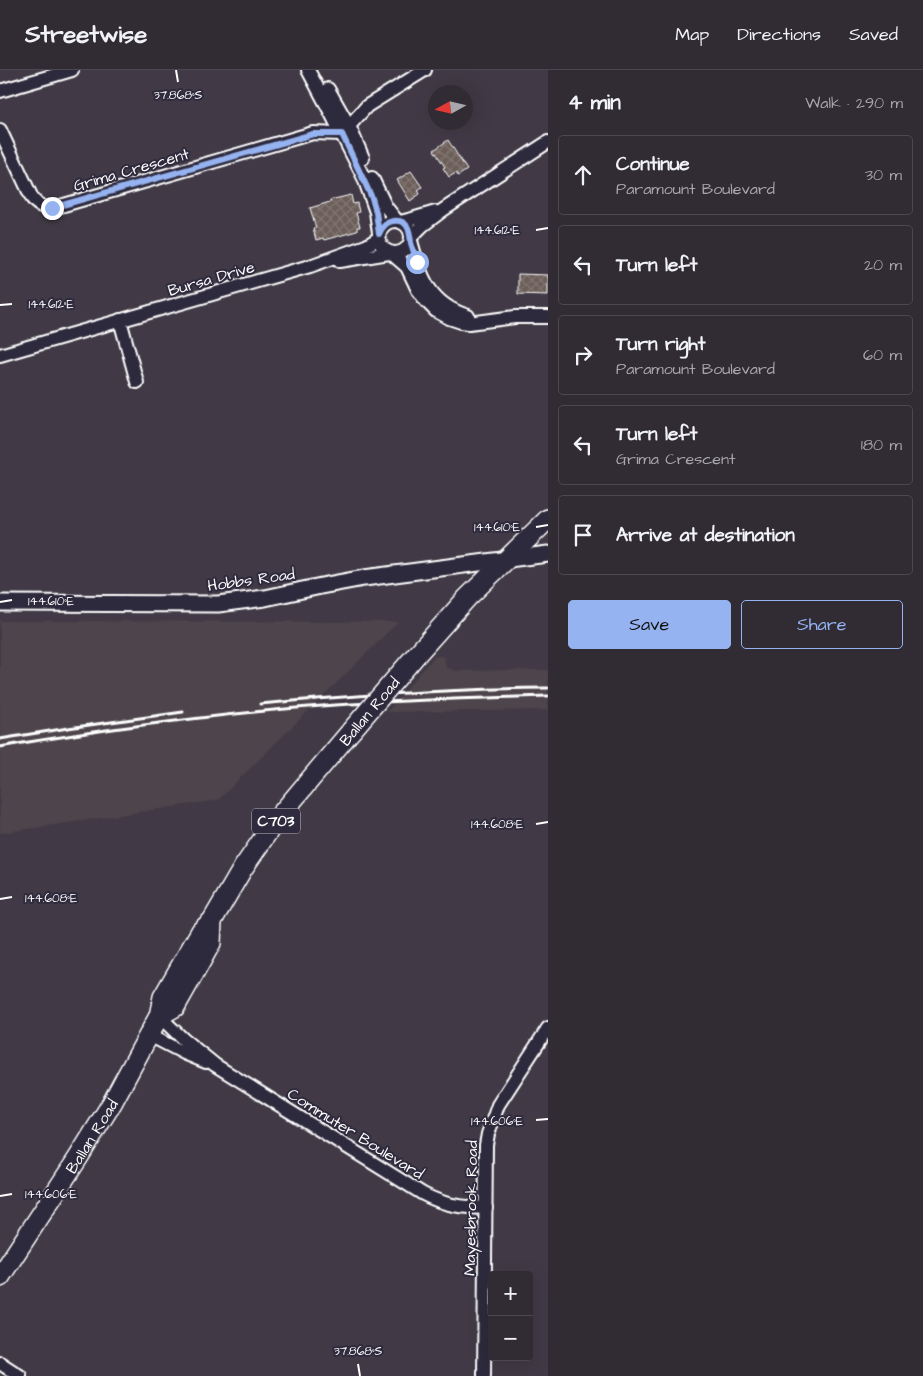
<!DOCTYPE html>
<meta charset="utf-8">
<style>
:root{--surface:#312c34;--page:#39343c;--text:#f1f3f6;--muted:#a8a7ac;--line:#4c484f;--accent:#95b2f1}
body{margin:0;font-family:"Architects Daughter",sans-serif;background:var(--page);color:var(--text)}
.controls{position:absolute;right:15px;bottom:15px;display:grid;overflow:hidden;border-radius:5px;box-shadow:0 5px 20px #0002}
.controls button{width:45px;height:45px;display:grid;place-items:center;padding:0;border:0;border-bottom:1px solid var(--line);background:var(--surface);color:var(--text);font:25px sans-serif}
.compass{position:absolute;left:428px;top:15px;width:45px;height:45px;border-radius:50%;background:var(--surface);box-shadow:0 5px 20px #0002;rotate:262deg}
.stop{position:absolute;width:15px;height:15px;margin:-11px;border:4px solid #95b2f1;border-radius:50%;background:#fff}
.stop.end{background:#95b2f1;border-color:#fff;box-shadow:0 1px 5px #0008}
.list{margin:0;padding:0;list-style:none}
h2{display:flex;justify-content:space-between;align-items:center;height:65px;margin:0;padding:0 20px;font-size:21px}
h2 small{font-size:16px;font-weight:400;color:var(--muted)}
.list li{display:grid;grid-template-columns:32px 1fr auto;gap:15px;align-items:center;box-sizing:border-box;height:80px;margin:0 10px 10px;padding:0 10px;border:1px solid var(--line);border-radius:5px}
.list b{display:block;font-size:19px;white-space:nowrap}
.list p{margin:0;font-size:16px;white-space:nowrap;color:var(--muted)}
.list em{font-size:16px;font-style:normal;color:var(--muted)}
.actions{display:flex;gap:10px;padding:15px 20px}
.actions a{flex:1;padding:11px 0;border:1px solid var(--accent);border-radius:5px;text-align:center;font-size:18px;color:var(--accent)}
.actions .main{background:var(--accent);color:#111}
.icon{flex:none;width:28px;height:28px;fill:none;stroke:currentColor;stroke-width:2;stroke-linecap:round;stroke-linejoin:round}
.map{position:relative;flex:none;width:548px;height:1306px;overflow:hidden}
header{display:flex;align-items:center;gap:30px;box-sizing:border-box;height:70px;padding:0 25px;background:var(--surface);border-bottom:1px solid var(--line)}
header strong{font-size:24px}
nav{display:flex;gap:28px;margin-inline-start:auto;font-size:18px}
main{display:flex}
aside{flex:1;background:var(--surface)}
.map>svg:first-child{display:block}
</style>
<header>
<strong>Streetwise</strong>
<nav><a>Map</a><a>Directions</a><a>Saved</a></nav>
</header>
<main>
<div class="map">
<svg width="548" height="1306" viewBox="0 0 548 1306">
<defs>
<pattern id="building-cross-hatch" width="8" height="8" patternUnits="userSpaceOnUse" patternTransform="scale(1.25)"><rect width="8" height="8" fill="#6c5e5a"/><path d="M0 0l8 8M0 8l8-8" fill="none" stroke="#827673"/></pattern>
</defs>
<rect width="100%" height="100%" fill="#413a46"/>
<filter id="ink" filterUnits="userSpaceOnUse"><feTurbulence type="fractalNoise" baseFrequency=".02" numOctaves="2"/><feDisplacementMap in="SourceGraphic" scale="10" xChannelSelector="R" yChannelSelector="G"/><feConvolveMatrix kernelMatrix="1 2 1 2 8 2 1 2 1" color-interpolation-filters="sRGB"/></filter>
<g filter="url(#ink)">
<g fill="#4e454c">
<polygon points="0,551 398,552 218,730 0,763"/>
<polygon points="444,586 446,597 455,601 548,600 548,640 387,642 434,587"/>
</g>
<g fill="url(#building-cross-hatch)" stroke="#fff">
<polygon points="448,70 467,100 458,106 456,103 449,107 443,98 445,97 434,80"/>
<polygon points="411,101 422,117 418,120 420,124 410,131 397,110"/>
<polygon points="351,125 353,134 357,133 359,142 356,143 360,157 357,157 357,161 324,170 323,168 316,170 313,158 316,158 310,138 330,132 330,130"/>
<polygon points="518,204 548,205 548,225 518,224"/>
</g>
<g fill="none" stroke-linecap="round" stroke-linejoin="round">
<defs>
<g id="minor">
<polyline points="308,0 332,45 364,108 376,142 379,163"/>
<polyline points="328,19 349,56 363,88"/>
<polyline points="0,21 72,0"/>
<polyline points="349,56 367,36 425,0"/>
<path d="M0 60 32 128C38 137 46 139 57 137L313 63 342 64"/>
<polyline points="372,108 386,137 397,151"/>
<circle cx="395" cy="167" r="16"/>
<polyline points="400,152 412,149 436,142"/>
<polyline points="411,167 422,156 443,140 548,72"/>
<path d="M411 171C421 207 429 234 468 246"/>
<polyline points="392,184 407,197 418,220 426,231 436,241 449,248 461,252 469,253 515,247 548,247"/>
<polyline points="340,191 389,183"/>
<polyline points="120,250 137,312"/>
<polyline points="0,285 310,196 366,176 379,168"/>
<path d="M159 946 184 970 215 995 423 1124C446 1136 461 1137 486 1138"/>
<polyline points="149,965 184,983 206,992"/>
<polyline points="0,1293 20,1306"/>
<polyline points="484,1306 486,1075 488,1064 498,1035 548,958"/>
</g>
<polyline id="tertiary" points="0,533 218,534 265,528 321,516 364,508 548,484"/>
<g id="primary">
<polyline points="417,584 467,528 548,449"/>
<polyline points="159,946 175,937 201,891 211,873 212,851"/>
<path id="s1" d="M0 1207 78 1088 112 1033 159 946 163 927 201 861 212 851 243 798 276 750 351 661"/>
</g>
</defs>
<use href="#minor" stroke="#fff" stroke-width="16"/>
<use href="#tertiary" stroke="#fff" stroke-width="19"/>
<use href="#primary" stroke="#fff" stroke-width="22"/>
<use href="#minor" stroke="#2f2a3d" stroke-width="12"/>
<use href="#tertiary" stroke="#2f2a3d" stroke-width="15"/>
<use href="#primary" stroke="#2f2a3d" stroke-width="19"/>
<g stroke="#fff" stroke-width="3">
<path d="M260 634C356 625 452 619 548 618"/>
<polyline points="0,669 68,658 183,642"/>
<path d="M0 677C37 670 75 665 113 659 187 649 261 640 335 635 406 630 477 628 548 626"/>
</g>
<defs>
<polyline id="primary-bridge" points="351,661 417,584"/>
</defs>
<use href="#primary-bridge" stroke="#fff" stroke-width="22" stroke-linecap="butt"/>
<use href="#primary-bridge" stroke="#2f2a3d" stroke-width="19"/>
</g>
</g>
<g fill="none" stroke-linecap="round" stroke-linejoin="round" filter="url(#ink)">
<path stroke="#95b2f1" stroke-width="6" d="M52 138 313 64H342L372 128 376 142 379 164C382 157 386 152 393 151 409 149 410 162 411 173 413 179 415 186 417 192"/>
</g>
<path fill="none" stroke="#fff" stroke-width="2" d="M176 0 178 12M536 160 548 158M0 235 12 234M536 457 548 455M0 532 12 530M536 754 548 752M0 829 12 827M536 1050 548 1049M0 1126 12 1124M358 1294 360 1306"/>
<g text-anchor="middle" stroke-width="4" stroke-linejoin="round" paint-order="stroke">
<rect fill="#2f2a3d" stroke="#c1bfc5" stroke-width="1" x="252" y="738.5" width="48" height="25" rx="4"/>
<g font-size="15" font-weight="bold" fill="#fff">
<text x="276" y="756">C703</text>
</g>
<g font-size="16" fill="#fff" stroke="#2f2a3d">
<text transform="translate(131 99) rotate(-16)" y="6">Grima Crescent</text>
<text transform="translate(211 208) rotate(-16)" y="6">Bursa Drive</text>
<text transform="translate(251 509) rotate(-8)" y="6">Hobbs Road</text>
<text transform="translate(369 641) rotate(-50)" y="6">Ballan Road</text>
<text transform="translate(356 1063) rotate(32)" y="6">Commuter Boulevard</text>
<text dy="6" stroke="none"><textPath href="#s1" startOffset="168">Ballan Road</textPath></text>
<text transform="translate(470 1138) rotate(-89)" y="6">Mayesbrook Road</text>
</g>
</g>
<g font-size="12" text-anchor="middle" fill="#fff" stroke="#2f2a3d" stroke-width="4" stroke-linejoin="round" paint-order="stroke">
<text x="178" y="29">37.868°S</text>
<text x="497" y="164">144.612°E</text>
<text x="51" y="238">144.612°E</text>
<text x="497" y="461">144.610°E</text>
<text x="51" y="535">144.610°E</text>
<text x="497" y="758">144.608°E</text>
<text x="51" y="832">144.608°E</text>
<text x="497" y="1055">144.606°E</text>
<text x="51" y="1128">144.606°E</text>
<text x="358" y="1285">37.868°S</text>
</g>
</svg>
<div class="controls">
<button>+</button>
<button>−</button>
</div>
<svg class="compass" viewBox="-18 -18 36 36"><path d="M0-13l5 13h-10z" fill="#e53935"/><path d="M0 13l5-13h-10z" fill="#a8a7ac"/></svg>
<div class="stop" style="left:417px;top:192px"></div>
<div class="stop end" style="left:52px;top:138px"></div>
</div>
<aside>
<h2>4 min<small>Walk · 290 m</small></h2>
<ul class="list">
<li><svg class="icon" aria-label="ahead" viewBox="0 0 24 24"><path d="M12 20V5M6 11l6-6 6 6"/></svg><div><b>Continue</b><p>Paramount Boulevard</p></div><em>30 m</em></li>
<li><svg class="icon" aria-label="left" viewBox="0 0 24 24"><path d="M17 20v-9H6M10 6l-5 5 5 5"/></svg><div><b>Turn left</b></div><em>20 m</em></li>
<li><svg class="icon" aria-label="right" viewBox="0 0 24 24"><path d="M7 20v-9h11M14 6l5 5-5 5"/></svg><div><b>Turn right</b><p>Paramount Boulevard</p></div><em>60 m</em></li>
<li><svg class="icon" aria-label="left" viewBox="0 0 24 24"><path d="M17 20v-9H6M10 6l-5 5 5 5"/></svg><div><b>Turn left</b><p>Grima Crescent</p></div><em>180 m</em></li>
<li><svg class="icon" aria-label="arrive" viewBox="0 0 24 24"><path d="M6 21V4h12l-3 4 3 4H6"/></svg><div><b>Arrive at destination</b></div></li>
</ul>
<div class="actions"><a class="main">Save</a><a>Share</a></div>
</aside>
</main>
